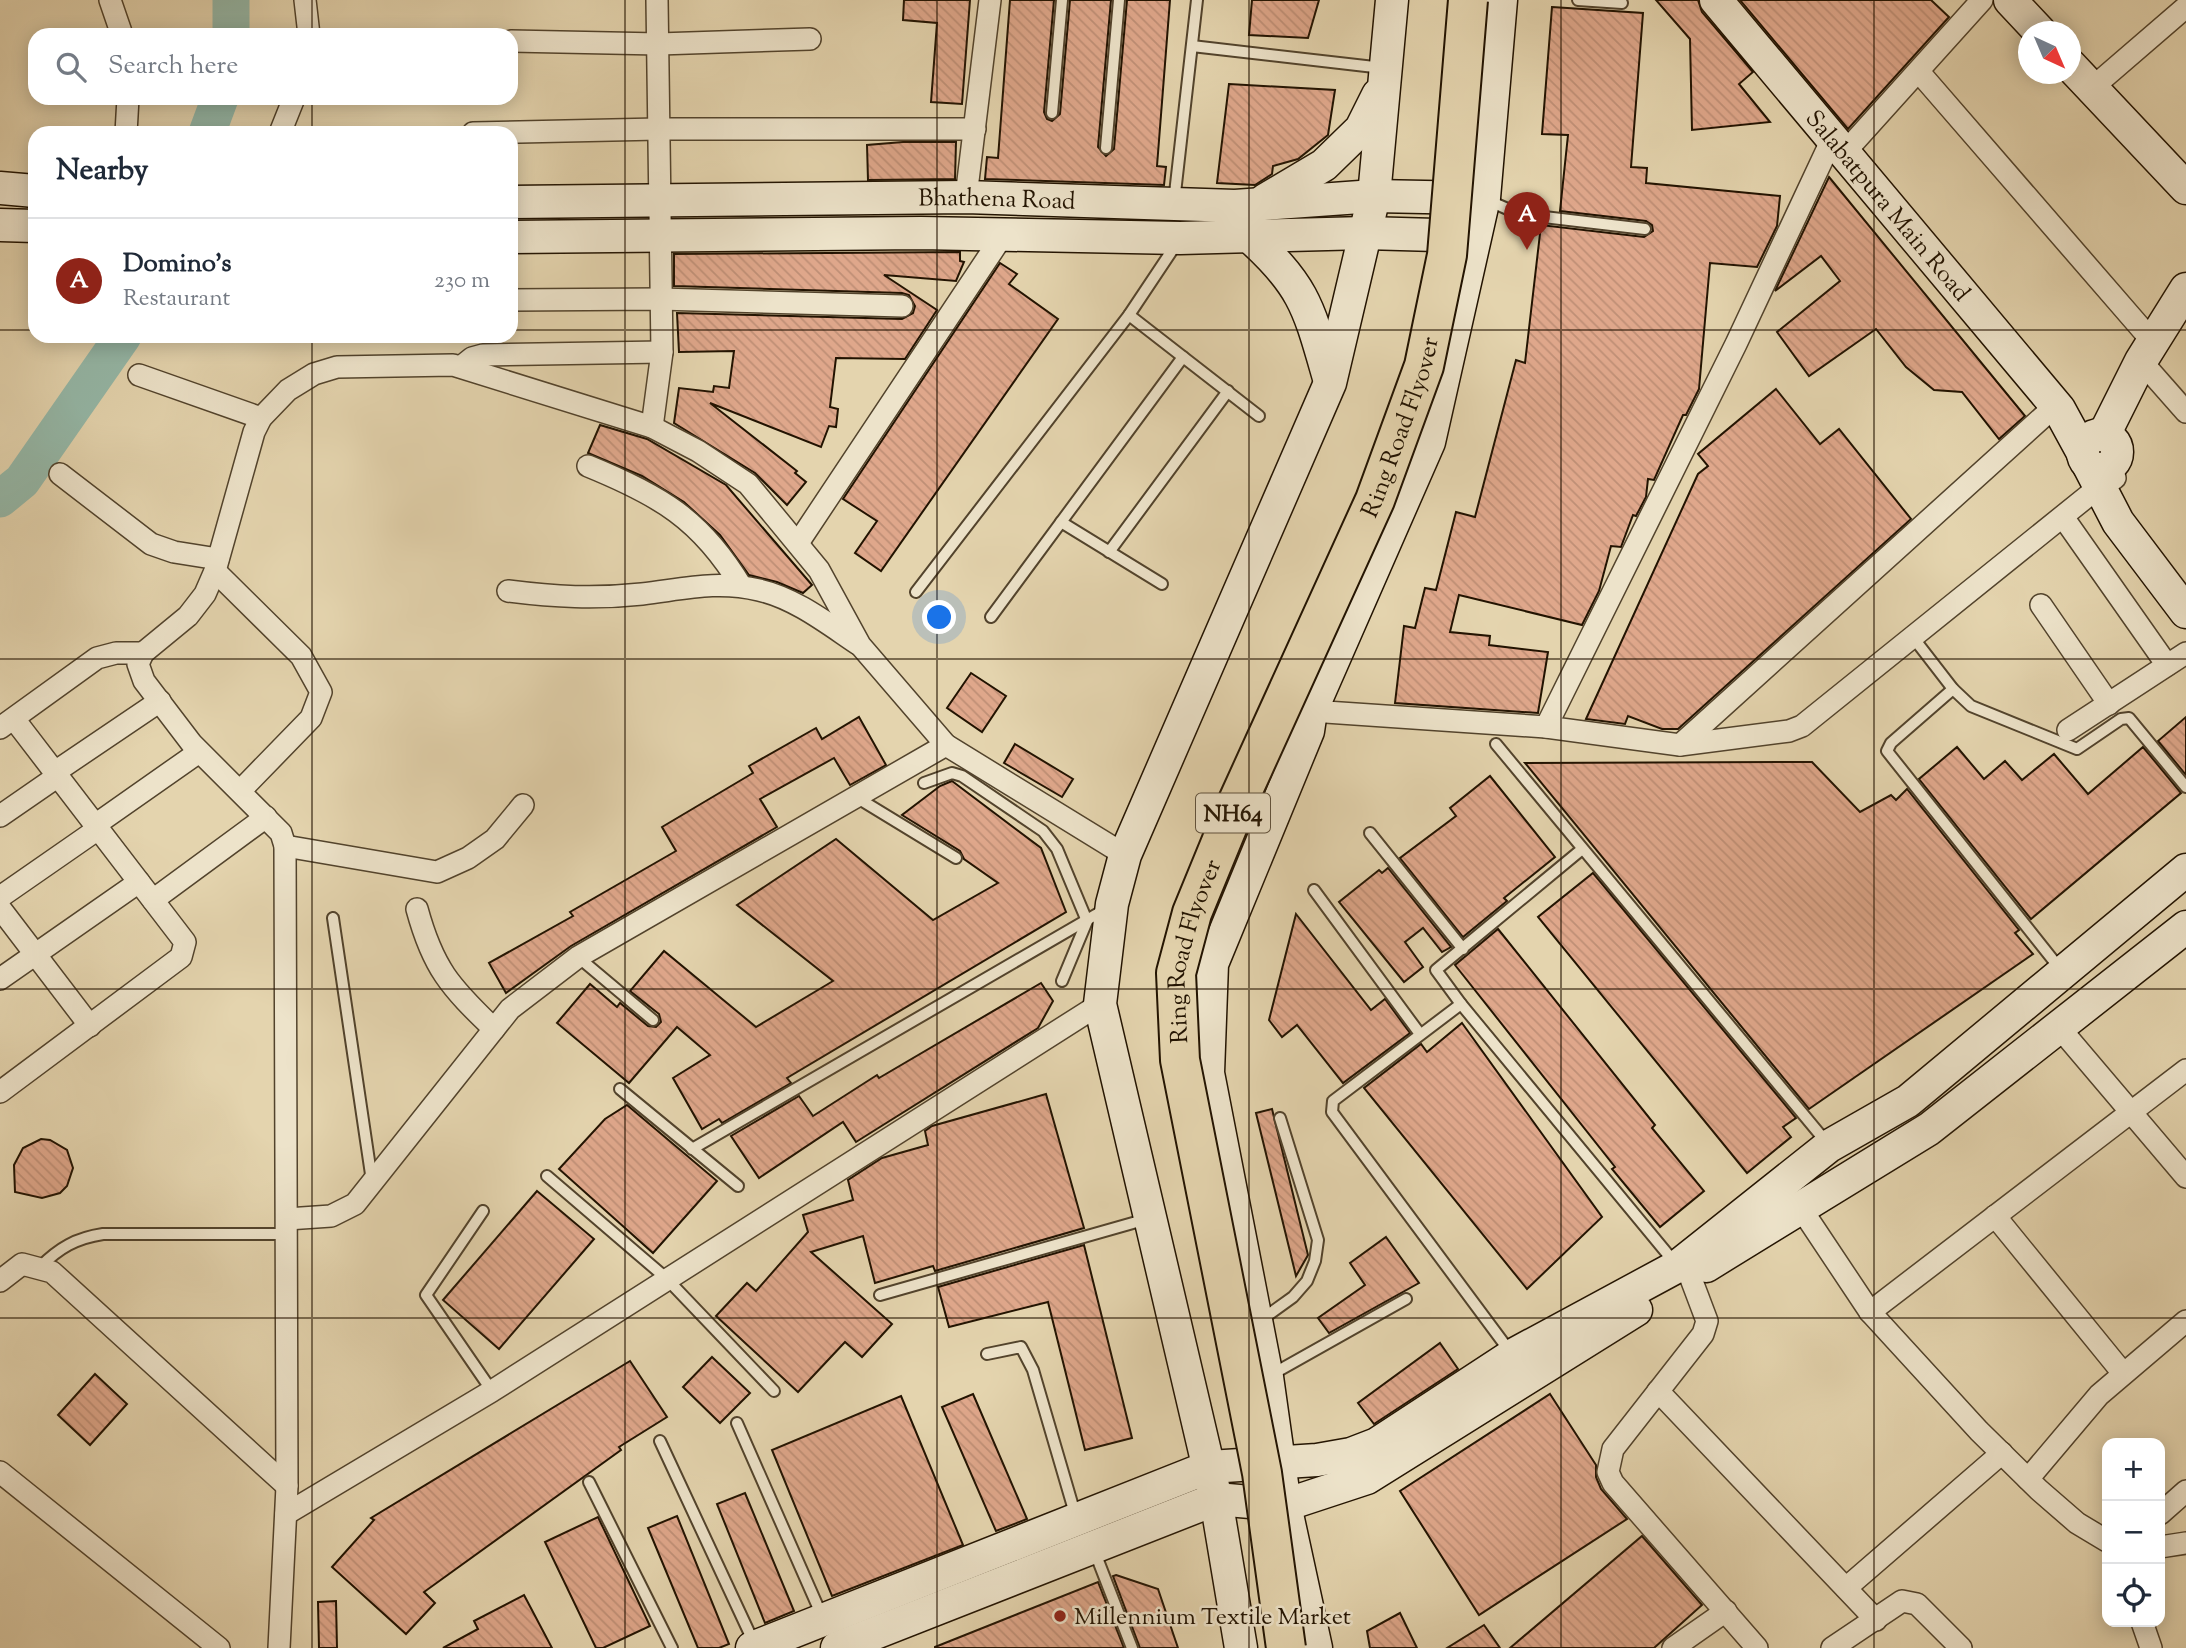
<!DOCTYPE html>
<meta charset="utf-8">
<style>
:root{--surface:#fff;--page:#f2f2f3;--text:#1f2937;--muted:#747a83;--line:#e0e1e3;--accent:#8f2418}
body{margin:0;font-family:"Sorts Mill Goudy",serif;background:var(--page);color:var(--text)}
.controls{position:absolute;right:21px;bottom:21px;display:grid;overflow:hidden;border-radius:14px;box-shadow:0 4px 18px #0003}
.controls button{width:63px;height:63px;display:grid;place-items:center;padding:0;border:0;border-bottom:2px solid var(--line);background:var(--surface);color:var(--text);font:35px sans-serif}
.compass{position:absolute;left:2018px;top:21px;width:63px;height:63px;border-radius:50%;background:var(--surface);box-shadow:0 4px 18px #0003;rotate:136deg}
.you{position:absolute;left:940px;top:618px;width:24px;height:24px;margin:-18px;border:5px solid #fff;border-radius:50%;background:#1a73e8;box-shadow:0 0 0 10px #1a73e833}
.badge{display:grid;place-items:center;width:46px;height:46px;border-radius:50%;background:var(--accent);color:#fff;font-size:23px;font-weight:700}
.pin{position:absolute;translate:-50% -58px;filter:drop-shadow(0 2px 4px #0008)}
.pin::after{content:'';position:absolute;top:37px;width:24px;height:21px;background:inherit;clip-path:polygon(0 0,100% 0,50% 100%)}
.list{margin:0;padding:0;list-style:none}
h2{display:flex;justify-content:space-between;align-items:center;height:91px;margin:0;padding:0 28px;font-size:30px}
h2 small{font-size:23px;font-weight:400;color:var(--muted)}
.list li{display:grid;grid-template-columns:46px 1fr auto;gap:21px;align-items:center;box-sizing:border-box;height:126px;padding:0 28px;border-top:2px solid var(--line)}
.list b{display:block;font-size:26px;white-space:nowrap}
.list p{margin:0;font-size:23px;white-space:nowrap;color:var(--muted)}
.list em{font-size:23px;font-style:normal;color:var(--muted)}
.icon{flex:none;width:38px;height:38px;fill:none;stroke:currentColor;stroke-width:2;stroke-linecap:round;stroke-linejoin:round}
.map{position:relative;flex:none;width:2186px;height:1648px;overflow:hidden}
.search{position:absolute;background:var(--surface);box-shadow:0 4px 18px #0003;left:28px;top:28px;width:490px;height:77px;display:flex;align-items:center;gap:18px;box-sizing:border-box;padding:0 24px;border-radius:21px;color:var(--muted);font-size:26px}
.panel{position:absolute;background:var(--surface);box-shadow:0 4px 18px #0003;left:28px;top:126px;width:490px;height:217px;border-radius:21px}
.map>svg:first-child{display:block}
</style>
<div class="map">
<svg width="2186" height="1648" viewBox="0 0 2186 1648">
<defs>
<pattern id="building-back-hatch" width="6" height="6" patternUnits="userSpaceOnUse" patternTransform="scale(1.75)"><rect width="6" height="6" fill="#dfa78b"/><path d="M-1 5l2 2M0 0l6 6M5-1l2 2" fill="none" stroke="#bf8f76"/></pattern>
</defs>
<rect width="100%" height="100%" fill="#e4d4ae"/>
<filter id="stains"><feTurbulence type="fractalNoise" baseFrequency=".00286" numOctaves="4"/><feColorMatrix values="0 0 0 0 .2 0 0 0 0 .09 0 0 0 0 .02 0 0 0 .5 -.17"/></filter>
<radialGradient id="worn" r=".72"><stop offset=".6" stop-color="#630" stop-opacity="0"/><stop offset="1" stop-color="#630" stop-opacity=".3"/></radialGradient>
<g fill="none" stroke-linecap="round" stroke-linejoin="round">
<g stroke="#95b8a8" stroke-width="37">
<polyline points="231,0 231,35"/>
<polyline points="207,133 220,98"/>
<polyline points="0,499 22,481 123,336"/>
</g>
</g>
<g fill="url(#building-back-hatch)" stroke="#221301" stroke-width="2">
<polygon points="904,0 970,0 962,104 931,102 937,23 903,20"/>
<polygon points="1010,0 1054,0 1044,112 1047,119 1052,121 1060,114 1070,0 1111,0 1098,147 1106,156 1114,149 1127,0 1170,0 1157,166 1166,167 1164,185 985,179 987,157 998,158"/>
<polygon points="1252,0 1319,0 1308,38 1249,35"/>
<polygon points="1656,0 1698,0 1702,12 1753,72 1739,84 1770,122 1692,130 1690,39"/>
<polygon points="1740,0 1931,0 1949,17 1848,129"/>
<polygon points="1552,7 1643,13 1631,167 1647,168 1646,183 1780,196 1777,226 1757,267 1710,263 1699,389 1686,415 1683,415 1654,480 1648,479 1646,497 1636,516 1633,515 1621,547 1611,546 1599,591 1582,625 1459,595 1450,632 1490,636 1489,645 1548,652 1538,713 1395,703 1404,626 1415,628 1425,588 1436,590 1456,512 1475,517 1516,360 1525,363 1541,225 1644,237 1653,231 1652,225 1646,221 1560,211 1568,135 1542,134"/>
<polygon points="1229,84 1335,90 1328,135 1298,159 1273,166 1272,174 1255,185 1217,183"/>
<polygon points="903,142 956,142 955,179 868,180 867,145"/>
<polygon points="1829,177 2025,416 1999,439 1962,392 1934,390 1906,367 1876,329 1809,376 1777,332 1840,281 1821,256 1775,291"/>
<polygon points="960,252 960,261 964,262 956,281 884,275 937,310 905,359 836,358 830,407 838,409 836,427 829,426 821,447 710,403 797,471 795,473 806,482 787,505 755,473 674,423 679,388 713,392 714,386 729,388 734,351 679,352 677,313 902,319 913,313 915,306 909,295 902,293 674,286 674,254"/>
<polygon points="1000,263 1017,274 1009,284 1058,319 881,571 855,553 877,521 843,499"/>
<polygon points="1776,389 1820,444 1839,429 1911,519 1678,729 1662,729 1628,716 1625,724 1586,719 1698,474 1708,466 1698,454"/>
<polygon points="600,425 647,439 726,485 812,585 803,593 777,582 749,575 720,535 684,502 642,476 588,453"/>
<polygon points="971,673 1006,696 982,732 947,708"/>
<polygon points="859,717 886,765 850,785 834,758 760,799 777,827 571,946 506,993 489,963 573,916 570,912 676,851 662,827 753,773 749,766 816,728 822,739"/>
<polygon points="2186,717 2186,775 2158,741"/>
<polygon points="1015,744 1073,779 1062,797 1004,763"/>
<polygon points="1957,747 1984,779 2005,761 2022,780 2054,754 2088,794 2143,747 2181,793 2031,919 1919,779"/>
<polygon points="1812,762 1860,812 1891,795 1896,800 1907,789 2019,930 2015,933 2033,954 1809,1109 1525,763"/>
<polygon points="1490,776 1555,857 1504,898 1507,901 1463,937 1400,858 1456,816 1450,808"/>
<polygon points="952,781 1041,848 1066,912 787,1078 791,1083 722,1123 719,1119 702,1129 673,1078 710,1055 677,1027 629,1083 557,1023 590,984 617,1007 620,1003 648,1026 656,1027 661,1022 659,1014 630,991 664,951 756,1027 833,981 737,905 836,839 933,920 998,883 964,859 960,851 902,815 940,786"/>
<polygon points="1388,868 1451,947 1442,952 1423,928 1405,942 1423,967 1404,982 1339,902 1379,870 1382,873"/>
<polygon points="1593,873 1796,1118 1783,1127 1791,1137 1747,1173 1538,917"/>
<polygon points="1296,914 1371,1010 1385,999 1410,1033 1343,1083 1297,1025 1282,1037 1269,1020"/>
<polygon points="1498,929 1655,1125 1652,1128 1704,1191 1660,1227 1612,1169 1615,1167 1455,965"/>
<polygon points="1041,983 1053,1001 1038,1028 856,1142 843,1122 759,1178 731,1136 799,1096 813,1116 877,1075 879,1078"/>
<polygon points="1462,1023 1602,1217 1527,1289 1364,1088 1421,1044 1427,1052"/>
<polygon points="1046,1094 1084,1228 935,1271 933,1266 875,1283 863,1236 811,1252 892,1324 862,1357 845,1342 798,1392 716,1316 747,1283 756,1291 808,1232 803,1215 853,1200 848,1180 882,1158 928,1145 925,1131 932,1126"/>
<polygon points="627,1105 717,1181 653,1253 559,1169 605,1119"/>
<polygon points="1272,1109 1308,1255 1296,1276 1256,1113"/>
<polygon points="41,1139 50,1140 67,1150 73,1168 67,1186 60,1193 42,1198 15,1192 14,1165 23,1148"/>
<polygon points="537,1191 594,1239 499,1349 443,1300"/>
<polygon points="1386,1237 1419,1283 1329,1333 1318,1318 1365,1285 1350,1263"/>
<polygon points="1084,1245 1132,1438 1085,1450 1048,1302 949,1327 938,1287"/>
<polygon points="1440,1343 1458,1369 1374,1424 1358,1403"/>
<polygon points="712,1357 750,1393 720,1423 683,1387"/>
<polygon points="630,1361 667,1417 619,1447 621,1450 424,1592 435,1603 406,1634 332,1567 374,1520 371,1518"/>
<polygon points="95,1374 127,1404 90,1445 58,1415"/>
<polygon points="973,1394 1027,1519 996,1531 942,1407"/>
<polygon points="1550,1394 1596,1465 1596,1477 1601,1489 1627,1519 1479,1615 1400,1491"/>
<polygon points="901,1396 963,1545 832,1596 772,1450"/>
<polygon points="745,1493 794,1611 765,1623 717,1504"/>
<polygon points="677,1516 729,1644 719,1648 698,1648 648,1528"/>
<polygon points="598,1517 650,1626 603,1648 596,1648 545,1542"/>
<polygon points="1642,1536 1702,1605 1654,1648 1510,1648"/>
<polygon points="1116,1575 1158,1589 1178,1648 1140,1648 1113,1576"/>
<polygon points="1098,1582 1124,1648 935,1648 935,1647"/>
<polygon points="524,1595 552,1648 443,1648 478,1629 474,1621"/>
<polygon points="336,1601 337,1648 319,1648 318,1602"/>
<polygon points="1400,1613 1417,1648 1370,1648 1367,1631"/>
<polygon points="1484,1625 1500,1648 1447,1648"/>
</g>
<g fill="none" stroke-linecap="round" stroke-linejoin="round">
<defs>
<g id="lane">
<polyline points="1578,0 1622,3"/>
<polyline points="1192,46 1383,68"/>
<polyline points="1052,113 1062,0"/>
<polyline points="1106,148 1119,0"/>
<polyline points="1487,200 1519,214 1645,229"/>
<polyline points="1174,202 1197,0"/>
<polyline points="1129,315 1259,416"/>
<polyline points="1061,522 1162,584"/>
<polyline points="1109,552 1228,391"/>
<polyline points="916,592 1129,315 1177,243"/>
<polyline points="991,617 1183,357"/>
<polyline points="1912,636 1953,689 1971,706 2077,749 2121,719 2129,718 2186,787"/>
<polyline points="1953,689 1891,743 1887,751 2061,970"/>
<polyline points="1496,744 1827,1143"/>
<polyline points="924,783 952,773 962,776 1043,831 1057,849 1087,921 1062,981"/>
<polyline points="856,797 956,858"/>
<polyline points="1370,833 1463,949"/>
<polyline points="1314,890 1420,1034"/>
<polyline points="333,918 372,1181"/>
<polyline points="578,957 653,1020"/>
<polyline points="1461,1004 1675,1263"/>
<polyline points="620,1089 738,1186"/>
<polyline points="692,1149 1104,910"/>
<polyline points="547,1176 666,1278 774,1391"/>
<polyline points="483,1211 426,1295 492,1391"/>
<path d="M40 1267C59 1248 76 1238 103 1234H287"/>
<polyline points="880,1295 1147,1219"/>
<polyline points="1261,1320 1293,1297 1307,1281 1315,1261 1318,1240 1280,1118"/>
<polyline points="1511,1353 1332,1112 1333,1101 1461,1004 1436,970 1581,850"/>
<polyline points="987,1354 1021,1347 1033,1370 1076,1517"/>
<polyline points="1271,1375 1406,1299"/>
<polyline points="737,1423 822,1616"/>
<polyline points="660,1441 755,1645"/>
<polyline points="589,1482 672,1648"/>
<polyline points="1094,1550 1132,1648"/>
</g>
<g id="street">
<polyline points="110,0 122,35"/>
<polyline points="305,0 309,35"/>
<polyline points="511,41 659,44 810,39"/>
<polyline points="1919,72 2153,342"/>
<polyline points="2092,88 2186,7"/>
<polyline points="126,133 128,98"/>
<polyline points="280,133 294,98"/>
<polyline points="473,133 658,129 975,129"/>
<polyline points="1845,152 1982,0"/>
<polyline points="966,197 990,0"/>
<polyline points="511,300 660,299 902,306"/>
<polyline points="2141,361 2186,412"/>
<polyline points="462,366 472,358 483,355 662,352"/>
<polyline points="139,375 261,418"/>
<polyline points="652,427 662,352 657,0"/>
<path d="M588 466C659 495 701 519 741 586"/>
<polyline points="60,474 151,544 174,552 218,559"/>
<polyline points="2063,517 2167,665"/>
<polyline points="798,543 1003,235"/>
<polyline points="215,571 301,656 321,692 311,718 241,790"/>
<path d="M508 591C555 597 595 599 642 594 684 589 717 580 759 590 795 598 828 624 858 644"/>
<polyline points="2041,605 2109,704"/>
<polyline points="1311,711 1546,727 1680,745 1789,731 1802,726 2099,487 2115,478"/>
<polyline points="1546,727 1736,344 1833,137"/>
<polyline points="0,728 97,658 116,653 143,653"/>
<polyline points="2068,730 2186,653"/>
<polyline points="1680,745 2055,406"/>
<polyline points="55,772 160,701"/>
<polyline points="0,816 58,776"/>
<polyline points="95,825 199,752"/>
<polyline points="285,846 437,872 468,858 495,839 523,805"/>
<polyline points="0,897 98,829"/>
<polyline points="153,900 266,817"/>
<polyline points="0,908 90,1026"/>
<path d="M417 909C433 968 450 987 494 1029"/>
<polyline points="0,979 139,882"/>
<polyline points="2057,1025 2186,1177"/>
<polyline points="0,1092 181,957 185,942 14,719"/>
<polyline points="1800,1207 1870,1312 1979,1431 2039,1490 2077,1523 2107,1541"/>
<polyline points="1995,1216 2122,1372"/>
<polyline points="287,1219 331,1216 355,1204 510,1009 578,957 946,745"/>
<polyline points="1690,1276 1707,1321 1703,1334 1613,1449 1608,1472 1613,1483 1757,1648"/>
<polyline points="0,1281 22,1264 52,1272 287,1486"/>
<polyline points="1870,1312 2186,1070"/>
<polyline points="1658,1391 1876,1620"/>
<polyline points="0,1472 219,1648"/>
<polyline points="2028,1479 2099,1395 2186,1321"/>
<polyline points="286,1514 492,1391 1100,1004"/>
<polyline points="2160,1514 2186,1491"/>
<polyline points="2160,1547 2186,1543"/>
<polyline points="1846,1588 2002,1453"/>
<polyline points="2142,1622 2151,1648"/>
<polyline points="279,1648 287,1486 285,846 281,833 192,744 144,681 138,664 143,653 188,616 205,594 215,571 254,432 261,418 288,390 314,374 337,367 453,365 652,427 698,451 748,484 819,570 860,645 946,745 1125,855"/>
<polyline points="1673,1648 1726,1611"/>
<polyline points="1832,1648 1902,1601 1917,1604 1961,1648"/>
</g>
<g id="secondary">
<path id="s1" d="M1716 0 2059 409 2083 453"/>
<polyline points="2010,0 2040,32"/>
<polyline points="2070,65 2186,188"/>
<polyline points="0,188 35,191"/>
<polyline points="1265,200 1324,165 1361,129 1378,95"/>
<path id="s2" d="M511 202 966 197 1235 206 1374 196 1475 198"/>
<polyline points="0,225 35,226"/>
<path d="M1249 236C1305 286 1309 309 1329 378"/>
<polyline points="511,237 921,233 1180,238 1365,233 1472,236"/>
<circle cx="2100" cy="452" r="17"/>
<polyline points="2104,435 2141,361 2186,289"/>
<polyline points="2089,466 2118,522 2186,612"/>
<polyline points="1706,1266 1929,1129 2186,927"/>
<polyline points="752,1648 1209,1467 1317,1460 1351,1454 1377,1444 1513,1355 1678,1266 1829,1146 1908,1101 2186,870"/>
<polyline points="837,1648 1216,1499 1285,1505 1367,1478 1636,1310"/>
<polyline points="1241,1648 1216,1499 1100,1004 1112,904 1125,855 1330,383 1374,196 1392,0"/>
<polyline points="1316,1648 1285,1505 1267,1377 1208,1073 1212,964 1308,731 1311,711 1429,442 1484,198 1501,0"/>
</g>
</defs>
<use href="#lane" stroke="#52432c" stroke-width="14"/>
<use href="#street" stroke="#52432c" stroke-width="24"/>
<use href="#secondary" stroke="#221301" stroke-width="35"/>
<use href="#lane" stroke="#ede3ca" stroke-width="10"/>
<use href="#street" stroke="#ede3ca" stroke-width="21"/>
<use href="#secondary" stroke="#ede3ca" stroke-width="32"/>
<defs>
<g id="highway-bridge">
<path id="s3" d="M1286 1648 1262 1473 1180 1060 1176 973 1192 913 1238 801 1375 500 1424 366 1447 255 1468 0"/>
</g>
</defs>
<use href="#highway-bridge" stroke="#221301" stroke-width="42" stroke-linecap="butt"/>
<use href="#highway-bridge" stroke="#e4d4ae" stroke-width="38"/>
</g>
<path fill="none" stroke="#221301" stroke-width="2" stroke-opacity="0.55" d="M312 0V35M625 0V1648M937 0V1648M1249 0V1648M1561 0V1648M1874 0V1648M312 98V133M0 330H35M511 330H2186M312 336V1648M0 659H2186M0 989H2186M0 1318H2186"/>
<circle fill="#8f2418" stroke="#ede3ca" stroke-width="2.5" cx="1060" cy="1616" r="7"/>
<g text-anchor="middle" stroke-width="5" stroke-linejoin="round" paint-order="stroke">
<rect fill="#ede3ca" stroke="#5f513d" stroke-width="2" x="1196" y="793.5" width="74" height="39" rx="5"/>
<g font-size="23" font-weight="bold" fill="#221301">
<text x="1233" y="821">NH64</text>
</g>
<g font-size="24" fill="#221301" stroke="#ede3ca">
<text dy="8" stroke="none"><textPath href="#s2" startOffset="486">Bhathena Road</textPath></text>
<text dy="8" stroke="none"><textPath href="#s1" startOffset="268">Salabatpura Main Road</textPath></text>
<text dy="8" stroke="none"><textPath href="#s3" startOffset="1276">Ring Road Flyover</textPath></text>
<text dy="8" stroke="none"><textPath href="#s3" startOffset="709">Ring Road Flyover</textPath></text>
</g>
<g font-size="24" fill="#221301" stroke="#ede3ca" text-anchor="start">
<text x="1074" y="1624">Millennium Textile Market</text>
</g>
</g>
<rect width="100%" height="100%" filter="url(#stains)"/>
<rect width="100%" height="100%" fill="url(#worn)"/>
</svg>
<div class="controls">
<button>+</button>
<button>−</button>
<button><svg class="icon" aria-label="locate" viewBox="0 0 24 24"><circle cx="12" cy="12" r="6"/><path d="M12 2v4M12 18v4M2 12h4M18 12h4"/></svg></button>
</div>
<svg class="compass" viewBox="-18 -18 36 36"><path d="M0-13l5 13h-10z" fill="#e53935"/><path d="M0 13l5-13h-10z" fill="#747a83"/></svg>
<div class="you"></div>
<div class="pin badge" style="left:1527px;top:250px">A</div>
<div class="search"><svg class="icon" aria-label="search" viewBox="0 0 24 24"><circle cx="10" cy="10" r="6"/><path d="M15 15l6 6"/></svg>Search here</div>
<section class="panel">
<h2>Nearby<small></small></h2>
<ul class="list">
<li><span class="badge">A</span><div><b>Domino's</b><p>Restaurant</p></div><em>230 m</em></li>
</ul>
</section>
</div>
